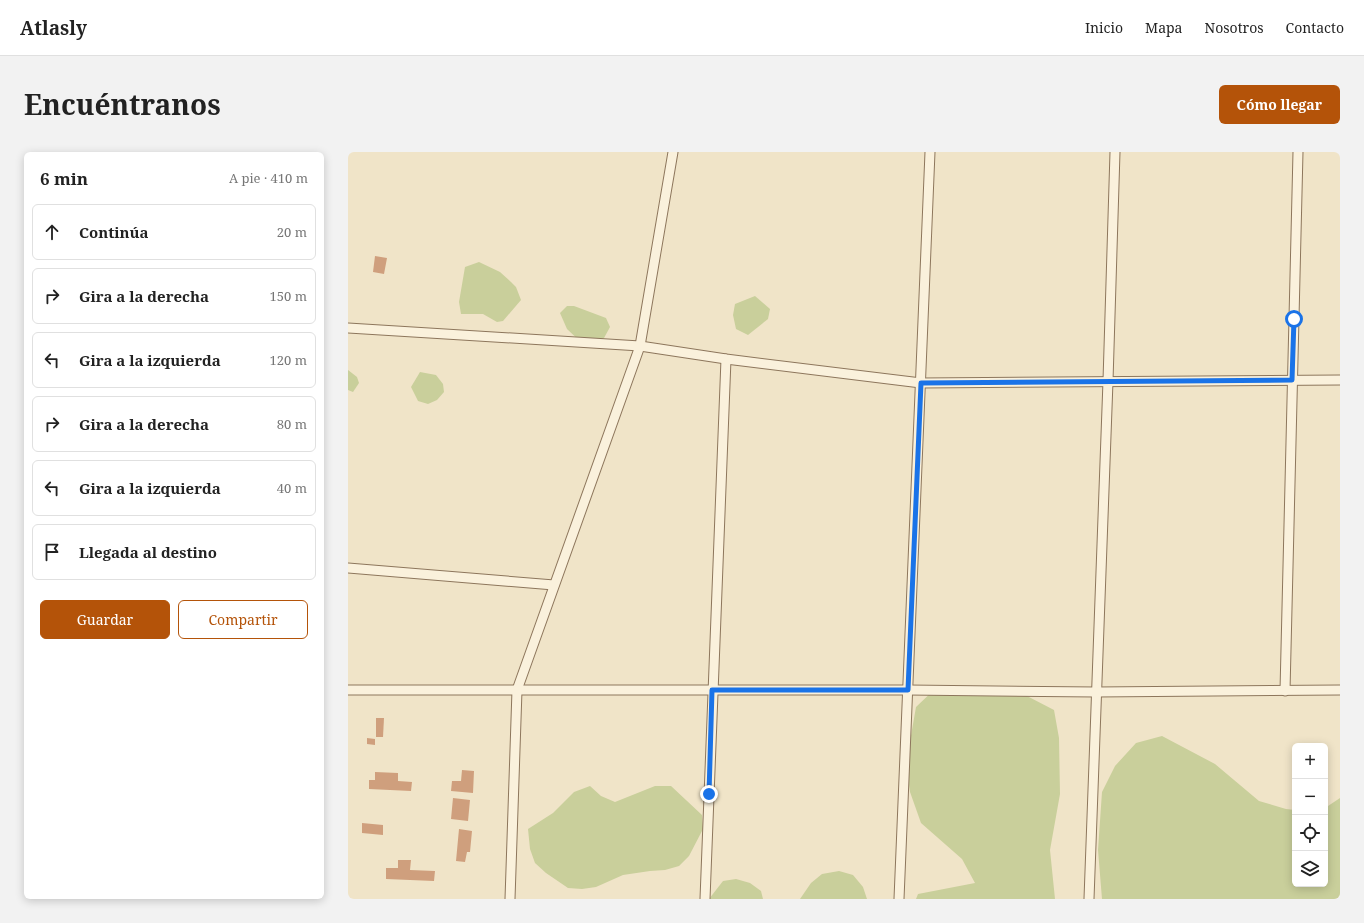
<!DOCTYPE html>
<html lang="es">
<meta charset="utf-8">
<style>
:root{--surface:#fff;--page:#f2f2f2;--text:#222;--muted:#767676;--line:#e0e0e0;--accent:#b45309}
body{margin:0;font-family:"Noto Serif",serif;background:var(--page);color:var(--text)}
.controls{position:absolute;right:12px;bottom:12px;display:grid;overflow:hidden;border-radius:6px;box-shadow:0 2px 10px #0003}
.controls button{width:36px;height:36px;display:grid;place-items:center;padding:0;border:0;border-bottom:1px solid var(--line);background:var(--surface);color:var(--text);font:20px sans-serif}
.stop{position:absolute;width:12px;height:12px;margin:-9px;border:3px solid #1a73e8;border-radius:50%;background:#fff}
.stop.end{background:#1a73e8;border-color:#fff;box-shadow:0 1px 4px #0008}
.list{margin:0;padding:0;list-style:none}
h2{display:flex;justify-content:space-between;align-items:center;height:52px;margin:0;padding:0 16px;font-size:17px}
h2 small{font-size:13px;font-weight:400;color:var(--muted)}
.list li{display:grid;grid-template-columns:26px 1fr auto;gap:12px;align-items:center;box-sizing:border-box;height:56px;margin:0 8px 8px;padding:0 8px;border:1px solid var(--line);border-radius:6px}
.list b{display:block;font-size:15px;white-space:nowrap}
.list em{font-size:13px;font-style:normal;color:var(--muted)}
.actions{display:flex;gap:8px;padding:12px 16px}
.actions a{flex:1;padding:9px 0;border:1px solid var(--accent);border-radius:6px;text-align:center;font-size:14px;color:var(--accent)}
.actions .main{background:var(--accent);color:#fff}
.icon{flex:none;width:22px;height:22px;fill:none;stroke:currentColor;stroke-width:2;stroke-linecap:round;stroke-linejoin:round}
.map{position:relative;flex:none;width:992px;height:747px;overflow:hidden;border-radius:6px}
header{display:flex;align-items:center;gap:24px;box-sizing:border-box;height:56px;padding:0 20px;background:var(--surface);border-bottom:1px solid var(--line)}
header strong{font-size:19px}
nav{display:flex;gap:22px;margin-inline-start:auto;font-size:14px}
.intro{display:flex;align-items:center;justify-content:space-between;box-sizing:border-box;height:96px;padding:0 24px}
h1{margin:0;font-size:28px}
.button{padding:10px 18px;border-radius:6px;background:var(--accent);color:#fff;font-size:14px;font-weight:700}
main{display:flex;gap:24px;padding:0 24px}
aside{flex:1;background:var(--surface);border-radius:6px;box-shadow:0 2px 10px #0003}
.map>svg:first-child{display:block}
</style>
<header>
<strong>Atlasly</strong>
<nav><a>Inicio</a><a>Mapa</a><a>Nosotros</a><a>Contacto</a></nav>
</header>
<div class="intro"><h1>Encuéntranos</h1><a class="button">Cómo llegar</a></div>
<main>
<aside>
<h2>6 min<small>A pie · 410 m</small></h2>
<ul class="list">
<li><svg class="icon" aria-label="ahead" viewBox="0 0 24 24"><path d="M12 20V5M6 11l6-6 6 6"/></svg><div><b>Continúa</b></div><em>20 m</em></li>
<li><svg class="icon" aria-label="right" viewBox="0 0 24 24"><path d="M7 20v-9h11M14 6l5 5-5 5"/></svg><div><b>Gira a la derecha</b></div><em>150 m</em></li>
<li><svg class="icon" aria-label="left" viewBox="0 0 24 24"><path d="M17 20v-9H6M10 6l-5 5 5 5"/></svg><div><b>Gira a la izquierda</b></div><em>120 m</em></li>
<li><svg class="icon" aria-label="right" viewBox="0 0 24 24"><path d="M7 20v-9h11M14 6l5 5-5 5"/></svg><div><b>Gira a la derecha</b></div><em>80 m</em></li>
<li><svg class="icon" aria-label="left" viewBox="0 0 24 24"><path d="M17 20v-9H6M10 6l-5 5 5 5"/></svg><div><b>Gira a la izquierda</b></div><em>40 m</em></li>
<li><svg class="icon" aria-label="arrive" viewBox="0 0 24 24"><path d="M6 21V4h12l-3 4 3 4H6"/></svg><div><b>Llegada al destino</b></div></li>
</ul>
<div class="actions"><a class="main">Guardar</a><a>Compartir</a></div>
</aside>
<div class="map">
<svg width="992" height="747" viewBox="0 0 992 747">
<rect width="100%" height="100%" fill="#f0e4c8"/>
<g fill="#c9cf9b">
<polygon points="131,110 152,120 163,130 168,135 173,148 155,169 149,170 135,162 113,162 111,150 117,115"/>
<polygon points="407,144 422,157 420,167 400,183 388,177 385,163 387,152"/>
<polygon points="219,154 226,154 258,166 262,175 256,186 245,195 237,194 219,177 212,161"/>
<polygon points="0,218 9,225 11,231 5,240 0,238"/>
<polygon points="72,220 88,223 95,232 96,240 89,248 80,252 70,249 63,235"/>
<polygon points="590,534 650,538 679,544 706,558 711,586 712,642 702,698 707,747 568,747 570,742 627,731 614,707 573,671 562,640 558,612 568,555"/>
<polygon points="814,584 867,612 911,649 938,657 947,658 947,732 977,732 977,656 992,646 992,747 754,747 750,698 754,640 767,614 788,591"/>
<polygon points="242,634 253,644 267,650 307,634 323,634 354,663 355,677 341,704 331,714 317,718 302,719 275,723 248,735 234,737 220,736 198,721 187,711 182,697 180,677 205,661 226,640"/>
<polygon points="491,719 505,723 515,735 519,747 452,747 463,731 474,722"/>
<polygon points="388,727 402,731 413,739 415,747 361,747 375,729"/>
</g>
<g fill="#cf9f7d">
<polygon points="27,104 39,106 36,122 25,120"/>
<polygon points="28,566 36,566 35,585 28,585"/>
<polygon points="19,586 27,587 27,593 19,592"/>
<polygon points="114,618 126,619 125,641 103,639 104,629 113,629"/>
<polygon points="27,620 50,621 50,629 64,630 63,639 21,637 21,628 27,628"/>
<polygon points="105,646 122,648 120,669 103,667"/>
<polygon points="14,671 35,673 35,683 14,681"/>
<polygon points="111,677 124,679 122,700 119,700 117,710 108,709"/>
<polygon points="50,708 63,708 62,718 87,719 86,729 38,727 38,716 50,716"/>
</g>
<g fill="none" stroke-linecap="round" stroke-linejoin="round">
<defs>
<g id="service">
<polyline points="0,176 292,194 378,207 573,231 992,228"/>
<polyline points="0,416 206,433"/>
<polyline points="0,538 560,538 748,540 992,538"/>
<polyline points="937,539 950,0"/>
<polyline points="162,747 169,538 292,194 325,0"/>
<polyline points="357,747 378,207"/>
<polyline points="551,747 582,0"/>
<polyline points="741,747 760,229 767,0"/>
</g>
</defs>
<use href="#service" stroke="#8d765c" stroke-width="11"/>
<use href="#service" stroke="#faf1dc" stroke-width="9"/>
</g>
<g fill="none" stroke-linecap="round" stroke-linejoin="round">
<polyline stroke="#1a73e8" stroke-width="5" points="361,642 364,538 560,538 573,231 944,228 946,167"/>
</g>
</svg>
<div class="controls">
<button>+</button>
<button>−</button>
<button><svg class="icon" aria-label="locate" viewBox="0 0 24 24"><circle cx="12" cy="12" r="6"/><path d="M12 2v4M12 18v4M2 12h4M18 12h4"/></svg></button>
<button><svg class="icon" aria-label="layers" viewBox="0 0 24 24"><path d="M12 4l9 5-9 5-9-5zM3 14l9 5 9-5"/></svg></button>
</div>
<div class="stop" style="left:946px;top:167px"></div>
<div class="stop end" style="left:361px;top:642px"></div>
</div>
</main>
